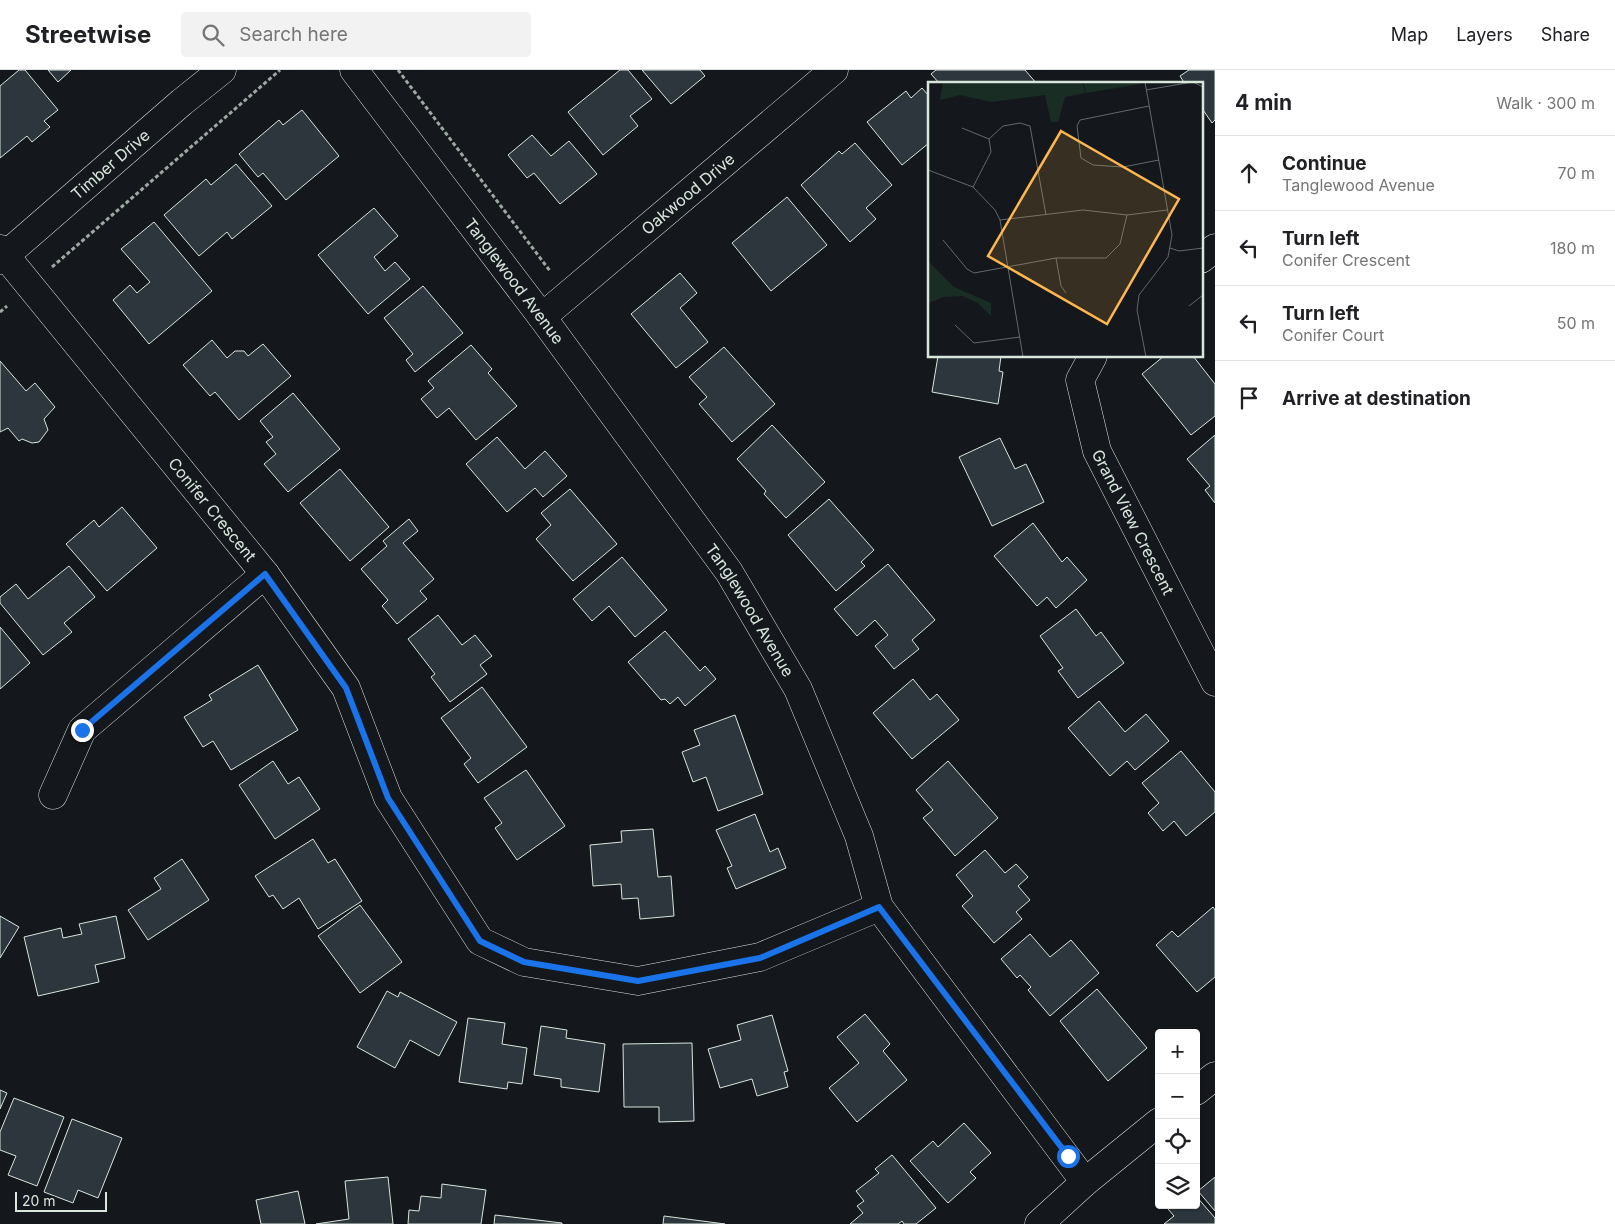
<!DOCTYPE html>
<meta charset="utf-8">
<style>
:root{--surface:#fff;--page:#f2f2f2;--text:#202124;--muted:#757577;--line:#e0e0e0}
body{margin:0;font-family:Inter,sans-serif;background:var(--page);color:var(--text)}
.controls{position:absolute;right:15px;bottom:15px;display:grid;overflow:hidden;border-radius:5px;box-shadow:0 1px 4px #0004}
.controls button{width:45px;height:45px;display:grid;place-items:center;padding:0;border:0;border-bottom:1px solid var(--line);background:var(--surface);color:var(--text);font:25px sans-serif}
.scale{position:absolute;left:15px;bottom:12px;width:92px;box-sizing:border-box;padding-left:5px;border:2px solid #d8e6dc;border-top:0;font-size:14px;line-height:18px;white-space:nowrap;color:#d8e6dc;-webkit-text-stroke:4px #14181c;paint-order:stroke}
.stop{position:absolute;width:15px;height:15px;margin:-11px;border:4px solid #1a73e8;border-radius:50%;background:#fff}
.stop.end{background:#1a73e8;border-color:#fff;box-shadow:0 1px 5px #0008}
.list{margin:0;padding:0;list-style:none}
h2{display:flex;justify-content:space-between;align-items:center;height:65px;margin:0;padding:0 20px;font-size:21px}
h2 small{font-size:16px;font-weight:400;color:var(--muted)}
.list li{display:grid;grid-template-columns:32px 1fr auto;gap:15px;align-items:center;box-sizing:border-box;height:75px;padding:0 20px;border-top:1px solid var(--line)}
.list b{display:block;font-size:19px;white-space:nowrap}
.list p{margin:0;font-size:16px;white-space:nowrap;color:var(--muted)}
.list em{font-size:16px;font-style:normal;color:var(--muted)}
.icon{flex:none;width:28px;height:28px;fill:none;stroke:currentColor;stroke-width:2;stroke-linecap:round;stroke-linejoin:round}
.map{position:relative;flex:none;width:1215px;height:1154px;overflow:hidden}
header{display:flex;align-items:center;gap:30px;box-sizing:border-box;height:70px;padding:0 25px;background:var(--surface);border-bottom:1px solid var(--line)}
header strong{font-size:24px}
nav{display:flex;gap:28px;margin-inline-start:auto;font-size:18px}
.search{width:350px;height:45px;background:var(--page);display:flex;align-items:center;gap:12px;box-sizing:border-box;padding:0 18px;border-radius:5px;color:var(--muted);font-size:19px}
main{display:flex}
aside{flex:1;background:var(--surface)}
.map>svg:first-child{display:block}
</style>
<header>
<strong>Streetwise</strong>
<div class="search"><svg class="icon" aria-label="search" viewBox="0 0 24 24"><circle cx="10" cy="10" r="6"/><path d="M15 15l6 6"/></svg>Search here</div>
<nav><a>Map</a><a>Layers</a><a>Share</a></nav>
</header>
<main>
<div class="map">
<svg width="1215" height="1154" viewBox="0 0 1215 1154">
<rect width="100%" height="100%" fill="#14181c"/>
<g fill="#2c363c" stroke="#d8e6dc">
<polygon points="19,0 25,0 58,40 44,51 50,57 32,72 27,66 0,88 0,16"/>
<polygon points="48,0 71,0 58,12"/>
<polygon points="620,0 628,0 652,29 630,46 638,56 603,85 568,42"/>
<polygon points="642,0 700,0 705,6 671,34"/>
<polygon points="936,0 1025,0 1037,14 940,14 931,4"/>
<polygon points="1189,0 1215,0 1215,50 1212,53 1201,37 1201,14 1185,14 1180,6"/>
<polygon points="922,18 929,26 929,73 902,95 867,52 906,21 911,28"/>
<polygon points="302,40 339,86 286,130 263,103 258,107 239,84 279,50 283,55"/>
<polygon points="532,65 551,86 569,71 597,104 560,134 534,103 527,108 508,85"/>
<polygon points="855,73 892,115 866,138 876,149 850,172 801,115 839,81 842,84"/>
<polygon points="236,94 272,136 232,169 227,162 199,186 164,145 206,109 211,115"/>
<polygon points="787,127 827,175 771,221 732,173"/>
<polygon points="374,138 398,166 374,187 385,201 395,192 410,209 368,244 318,185"/>
<polygon points="154,152 212,221 149,274 113,230 130,215 137,223 150,212 121,179"/>
<polygon points="680,203 697,223 680,238 708,272 676,298 631,244"/>
<polygon points="423,216 463,263 415,302 406,290 413,284 384,248"/>
<polygon points="212,270 227,288 235,281 244,281 248,286 263,274 291,306 239,350 215,322 210,326 183,295"/>
<polygon points="471,275 492,299 488,303 517,336 476,370 449,338 437,348 421,329 434,318 428,311"/>
<polygon points="724,277 775,334 732,372 699,334 707,327 689,307"/>
<polygon points="938,286 1001,286 999,301 1003,302 998,334 932,322"/>
<polygon points="1164,286 1193,286 1215,314 1215,346 1191,365 1142,304"/>
<polygon points="0,291 26,321 35,313 55,337 44,349 48,360 39,372 32,373 22,369 19,371 8,358 0,362"/>
<polygon points="293,323 340,379 288,422 264,394 276,384 266,372 273,367 260,351"/>
<polygon points="772,355 825,412 786,448 764,424 766,421 737,389"/>
<polygon points="1215,365 1215,433 1205,420 1210,416 1187,389"/>
<polygon points="497,367 525,399 545,381 567,406 543,427 535,418 507,442 466,394"/>
<polygon points="1000,368 1015,399 1026,394 1044,432 992,456 959,387"/>
<polygon points="340,399 389,457 350,491 300,433"/>
<polygon points="570,419 617,474 573,511 536,469 551,455 541,443"/>
<polygon points="829,429 874,480 861,492 865,496 836,521 788,465"/>
<polygon points="122,437 157,478 107,521 66,474 94,450 99,457"/>
<polygon points="409,449 418,461 403,473 434,509 420,521 427,529 397,554 382,536 388,530 361,499 387,476 383,471"/>
<polygon points="1033,453 1062,492 1067,487 1087,510 1056,538 1047,527 1037,536 994,486"/>
<polygon points="622,487 667,540 635,567 609,536 592,551 573,529"/>
<polygon points="888,494 935,550 912,570 919,579 894,599 875,576 888,565 875,550 857,566 834,539"/>
<polygon points="69,496 95,527 64,553 72,562 43,585 0,533 0,527 16,514 28,529"/>
<polygon points="1076,539 1096,566 1101,562 1124,593 1078,628 1058,601 1063,598 1040,566"/>
<polygon points="438,545 462,575 475,565 492,586 480,595 487,604 450,632 431,607 435,604 408,569"/>
<polygon points="0,557 30,593 0,619"/>
<polygon points="665,561 700,601 705,596 716,609 685,636 678,627 670,634 665,629 661,630 628,592"/>
<polygon points="258,595 298,660 231,700 213,671 203,677 184,647 212,630 209,625"/>
<polygon points="913,609 930,630 937,624 959,650 912,689 873,643"/>
<polygon points="482,617 527,677 478,713 464,694 471,688 441,648"/>
<polygon points="1099,631 1125,662 1146,644 1169,671 1135,700 1127,691 1110,706 1068,658"/>
<polygon points="735,645 763,724 718,741 706,707 693,712 682,682 700,675 694,660"/>
<polygon points="1181,681 1215,722 1215,742 1186,766 1174,751 1163,761 1148,743 1159,733 1142,713"/>
<polygon points="273,691 288,714 299,707 320,739 275,769 239,715"/>
<polygon points="948,691 998,748 955,786 923,748 933,740 916,720"/>
<polygon points="526,700 565,756 517,790 495,758 502,753 484,728"/>
<polygon points="755,744 770,782 778,778 786,798 736,819 727,798 732,796 716,760"/>
<polygon points="653,759 658,807 671,806 674,846 640,849 638,828 622,829 621,814 593,816 590,775 622,772 621,761"/>
<polygon points="313,769 328,793 335,789 362,831 318,859 299,828 283,839 273,825 269,827 255,806"/>
<polygon points="985,780 1005,803 1016,794 1028,807 1018,816 1030,830 1016,842 1022,849 994,873 962,836 973,826 956,805"/>
<polygon points="182,789 209,830 148,870 128,840 161,819 154,808"/>
<polygon points="360,835 402,892 360,923 318,866"/>
<polygon points="1213,837 1215,840 1215,907 1197,922 1156,875 1172,861 1178,867"/>
<polygon points="0,846 19,857 0,888"/>
<polygon points="116,846 125,888 95,895 99,912 38,926 24,867 61,858 63,868 82,864 79,854"/>
<polygon points="1030,864 1050,887 1071,870 1099,903 1050,946 1028,920 1031,917 1020,905 1017,908 1001,889"/>
<polygon points="1097,919 1147,978 1108,1011 1060,951"/>
<polygon points="387,921 398,927 400,922 457,952 439,986 410,970 395,998 357,977"/>
<polygon points="865,944 890,974 883,981 907,1010 857,1052 829,1018 859,993 837,967"/>
<polygon points="772,945 788,1001 784,1002 788,1017 757,1026 752,1009 720,1018 708,979 741,970 737,955"/>
<polygon points="468,948 505,953 502,974 527,978 522,1014 508,1012 507,1019 459,1012"/>
<polygon points="541,956 567,960 566,968 605,974 599,1022 561,1017 561,1009 534,1005"/>
<polygon points="692,973 694,1051 659,1052 659,1037 624,1037 623,974"/>
<polygon points="0,1020 7,1023 0,1039"/>
<polygon points="14,1028 64,1047 37,1116 8,1105 16,1086 0,1080 0,1062"/>
<polygon points="72,1049 122,1068 98,1128 78,1120 73,1133 44,1122"/>
<polygon points="964,1053 991,1083 970,1102 976,1108 948,1133 910,1091 933,1071 938,1077"/>
<polygon points="892,1085 936,1138 916,1154 904,1154 902,1151 898,1154 850,1154 863,1143 857,1136 864,1131 856,1121 879,1103 875,1099"/>
<polygon points="388,1107 393,1154 316,1154 349,1149 345,1111"/>
<polygon points="1215,1107 1215,1141 1198,1121"/>
<polygon points="442,1114 486,1120 481,1154 408,1154 409,1140 419,1141 421,1126 441,1128"/>
<polygon points="298,1121 305,1154 261,1154 256,1130"/>
<polygon points="1196,1126 1215,1148 1215,1154 1164,1154 1174,1146 1168,1139 1173,1135 1196,1135"/>
<polygon points="495,1145 562,1153 562,1154 494,1154"/>
<polygon points="664,1146 725,1154 663,1154"/>
</g>
<g fill="none" stroke-linecap="round" stroke-linejoin="round">
<defs>
<g id="street">
<path id="s1" d="M354 0 542 247 729 502 798 619 859 766 879 837 1085 1112"/>
<path id="s2" d="M0 179 265 504 346 618 388 728 480 871 524 892 638 911 760 887 879 837"/>
<polyline points="1201,189 1215,178"/>
<path id="s3" d="M0 190 182 32 222 0"/>
<path id="s4" d="M542 247 834 0"/>
<path id="s5" d="M1093 286 1080 310 1097 381 1215 612"/>
<polyline points="53,725 82,660 265,504"/>
<polyline points="1196,1021 1215,1006"/>
<polyline points="1039,1154 1085,1112 1159,1052"/>
</g>
</defs>
<use href="#street" stroke="#d8e6dc" stroke-width="29"/>
<g stroke="#9da8a2" stroke-width="3" stroke-dasharray="4 2.5" stroke-linecap="butt">
<polyline points="398,0 550,201"/>
<polyline points="52,197 280,0"/>
<polyline points="0,242 7,236"/>
</g>
<use href="#street" stroke="#14181c" stroke-width="28"/>
</g>
<g fill="none" stroke-linecap="round" stroke-linejoin="round">
<polyline stroke="#1a73e8" stroke-width="6" points="82,660 265,504 346,618 388,728 480,871 524,892 638,911 760,888 879,837 1068,1086"/>
</g>
<g text-anchor="middle" stroke-width="4" stroke-linejoin="round" paint-order="stroke">
<g font-size="16" fill="#d8e6dc" stroke="#14181c">
<text dy="6" stroke="none"><textPath href="#s3" startOffset="146">Timber Drive</textPath></text>
<text dy="6" stroke="none"><textPath href="#s4" startOffset="191">Oakwood Drive</textPath></text>
<text dy="6" stroke="none"><textPath href="#s1" startOffset="265">Tanglewood Avenue</textPath></text>
<text dy="6" stroke="none"><textPath href="#s2" startOffset="336">Conifer Crescent</textPath></text>
<text dy="6" stroke="none"><textPath href="#s5" startOffset="180">Grand View Crescent</textPath></text>
<text dy="6" stroke="none"><textPath href="#s1" startOffset="670">Tanglewood Avenue</textPath></text>
</g>
</g>
<g transform="translate(928 12)">
<rect width="275" height="275" fill="#14181c"/>
<path d="M15 0H154L157 11 137 15 130 40H123L117 13 63 20 32 13 12 18ZM155 0H212V2L158 11ZM0 179 26 205 63 221V234L50 221 34 214 16 215 0 221Z" fill="#1a2d24"/>
<path fill="none" stroke="#626a69" stroke-width="1" d="M217 0 244 153 240 175 211 213 209 228 218 275M218 8 265 0 275 5M221 24 152 38 149 44 153 76 165 83 195 85 231 78M34 46 61 57 63 70 45 105M61 57 75 44 92 41 102 44 118 133M0 88 45 105 67 128 72 138 95 275M72 138 155 128 199 133 239 128M15 158 39 187 46 191 128 176H178L192 162 199 133M242 166 251 169 275 166M128 176 133 204 138 211M261 224 275 213M27 243 46 261 92 255"/>
<path fill="#ffb74d" fill-opacity="0.15" stroke="#ffb74d" stroke-width="2.5" d="M133 49 251 117 179 242 60 174Z"/>
<rect width="275" height="275" fill="none" stroke="#d8e6dc" stroke-width="2.5"/>
</g>
</svg>
<div class="controls">
<button>+</button>
<button>−</button>
<button><svg class="icon" aria-label="locate" viewBox="0 0 24 24"><circle cx="12" cy="12" r="6"/><path d="M12 2v4M12 18v4M2 12h4M18 12h4"/></svg></button>
<button><svg class="icon" aria-label="layers" viewBox="0 0 24 24"><path d="M12 4l9 5-9 5-9-5zM3 14l9 5 9-5"/></svg></button>
</div>
<div class="scale">20 m</div>
<div class="stop" style="left:1068px;top:1086px"></div>
<div class="stop end" style="left:82px;top:660px"></div>
</div>
<aside>
<h2>4 min<small>Walk · 300 m</small></h2>
<ul class="list">
<li><svg class="icon" aria-label="ahead" viewBox="0 0 24 24"><path d="M12 20V5M6 11l6-6 6 6"/></svg><div><b>Continue</b><p>Tanglewood Avenue</p></div><em>70 m</em></li>
<li><svg class="icon" aria-label="left" viewBox="0 0 24 24"><path d="M17 20v-9H6M10 6l-5 5 5 5"/></svg><div><b>Turn left</b><p>Conifer Crescent</p></div><em>180 m</em></li>
<li><svg class="icon" aria-label="left" viewBox="0 0 24 24"><path d="M17 20v-9H6M10 6l-5 5 5 5"/></svg><div><b>Turn left</b><p>Conifer Court</p></div><em>50 m</em></li>
<li><svg class="icon" aria-label="arrive" viewBox="0 0 24 24"><path d="M6 21V4h12l-3 4 3 4H6"/></svg><div><b>Arrive at destination</b></div></li>
</ul>
</aside>
</main>
